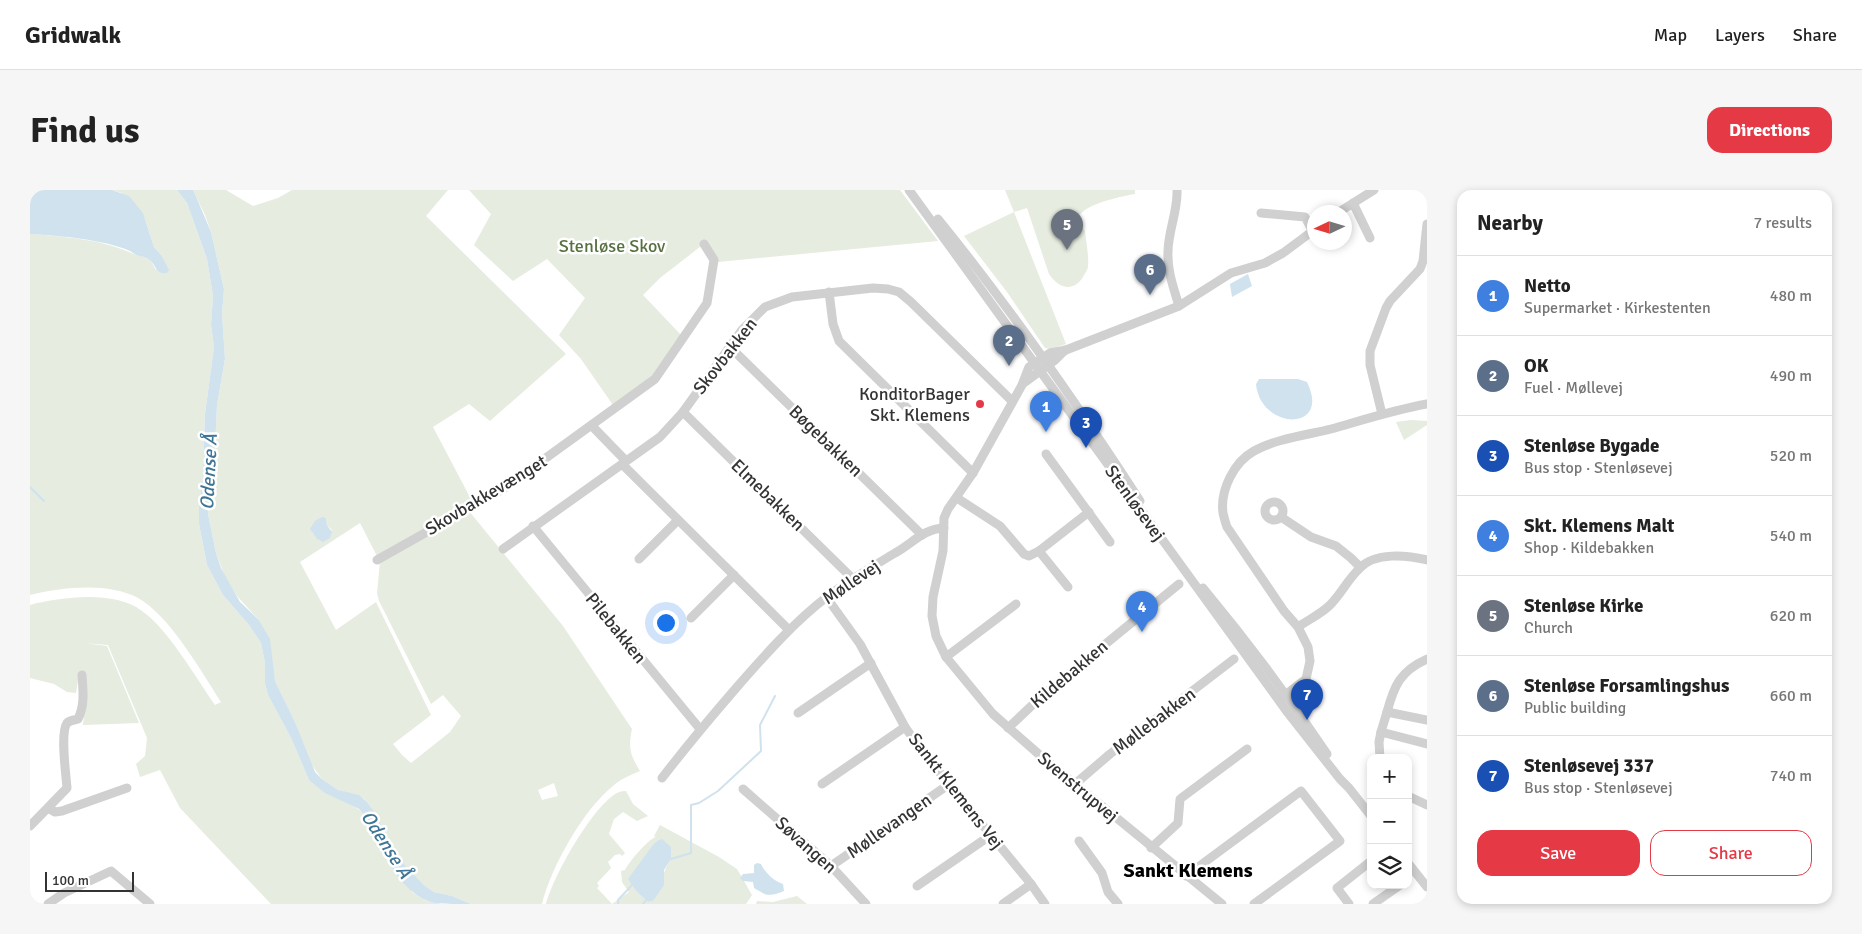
<!DOCTYPE html>
<meta charset="utf-8">
<style>
:root{--surface:#fff;--page:#f6f6f6;--text:#222;--muted:#767676;--line:#e0e0e0;--accent:#e63946}
body{margin:0;font-family:Signika,sans-serif;background:var(--page);color:var(--text)}
.controls{position:absolute;right:15px;bottom:15px;display:grid;overflow:hidden;border-radius:10px;box-shadow:0 2px 8px #0003}
.controls button{width:45px;height:45px;display:grid;place-items:center;padding:0;border:0;border-bottom:1px solid var(--line);background:var(--surface);color:var(--text);font:25px sans-serif}
.compass{position:absolute;left:1277px;top:15px;width:45px;height:45px;border-radius:50%;background:var(--surface);box-shadow:0 2px 8px #0003;rotate:266deg}
.scale{position:absolute;left:15px;bottom:12px;width:89px;box-sizing:border-box;padding-left:5px;border:2px solid #333;border-top:0;font-size:14px;line-height:18px;white-space:nowrap;color:#333;-webkit-text-stroke:4px #fff;paint-order:stroke}
.you{position:absolute;left:635px;top:432px;width:18px;height:18px;margin:-12px;border:4px solid #fff;border-radius:50%;background:#1a73e8;box-shadow:0 0 0 8px #1a73e833}
.badge{display:grid;place-items:center;width:32px;height:32px;border-radius:50%;background:var(--accent);color:#fff;font-size:16px;font-weight:700}
.pin{position:absolute;translate:-50% -41px;filter:drop-shadow(0 1px 2px #0008)}
.pin::after{content:'';position:absolute;top:26px;width:18px;height:15px;background:inherit;clip-path:polygon(0 0,100% 0,50% 100%)}
.list{margin:0;padding:0;list-style:none}
h2{display:flex;justify-content:space-between;align-items:center;height:65px;margin:0;padding:0 20px;font-size:21px}
h2 small{font-size:16px;font-weight:400;color:var(--muted)}
.list li{display:grid;grid-template-columns:32px 1fr auto;gap:15px;align-items:center;box-sizing:border-box;height:80px;padding:0 20px;border-top:1px solid var(--line)}
.list b{display:block;font-size:19px;white-space:nowrap}
.list p{margin:0;font-size:16px;white-space:nowrap;color:var(--muted)}
.list em{font-size:16px;font-style:normal;color:var(--muted)}
.actions{display:flex;gap:10px;padding:15px 20px}
.actions a{flex:1;padding:11px 0;border:1px solid var(--accent);border-radius:15px;text-align:center;font-size:18px;color:var(--accent)}
.actions .main{background:var(--accent);color:#fff}
.icon{flex:none;width:28px;height:28px;fill:none;stroke:currentColor;stroke-width:2;stroke-linecap:round;stroke-linejoin:round}
.map{position:relative;flex:none;width:1397px;height:714px;overflow:hidden;border-radius:15px}
header{display:flex;align-items:center;gap:30px;box-sizing:border-box;height:70px;padding:0 25px;background:var(--surface);border-bottom:1px solid var(--line)}
header strong{font-size:24px}
nav{display:flex;gap:28px;margin-inline-start:auto;font-size:18px}
.intro{display:flex;align-items:center;justify-content:space-between;box-sizing:border-box;height:120px;padding:0 30px}
h1{margin:0;font-size:35px}
.button{padding:12px 22px;border-radius:15px;background:var(--accent);color:#fff;font-size:18px;font-weight:700}
main{display:flex;gap:30px;padding:0 30px}
aside{flex:1;background:var(--surface);border-radius:15px;box-shadow:0 2px 8px #0003}
.map>svg:first-child{display:block}
</style>
<header>
<strong>Gridwalk</strong>
<nav><a>Map</a><a>Layers</a><a>Share</a></nav>
</header>
<div class="intro"><h1>Find us</h1><a class="button">Directions</a></div>
<main>
<div class="map">
<svg width="1397" height="714" viewBox="0 0 1397 714">
<rect width="100%" height="100%" fill="#fff"/>
<g fill="#e6ecdf" fill-rule="evenodd">
<path d="M82 0H147L157 13 177 69 183 106 181 135 184 157 175 224 173 282 169 316V334L177 375 193 405 219 435 231 453 235 473V494L238 505 261 548 279 590 333 622 339 637 353 662 383 703 397 711 412 714H241L150 618 130 580 110 587 106 574 115 566 117 548 78 455 54 453 77 456 109 533 53 535 56 505 49 484 46 503 37 502 24 494 0 488V415C32 407 84 400 112 421 138 439 166 488 185 515L191 512C171 481 140 426 108 408 79 392 32 397 0 405V44C36 47 73 49 106 65 110 67 116 65 120 70 122 72 124 77 126 80L131 65 124 57 115 29 92 3Z"/>
<path d="M163 0H196L223 16 248 8 262 0H418L396 26 536 164 460 231 439 214 403 237 443 313 348 368 330 333 270 372 306 440 346 412 401 525 363 554 372 565 381 573 420 542 431 526 413 505 401 514 349 411 347 403 350 371 439 321 533 436 602 539C598 558 600 565 610 581 601 585 590 589 583 596 553 620 521 677 512 714H441L422 706 404 702 395 696 376 678 369 668 344 621 337 612 333 608 308 600 292 589 281 574 265 532 245 491 242 473 228 429 207 406 195 387 186 363 178 324 184 279 187 215 195 169 192 124 194 99 181 42 175 25ZM296 328 297 335 302 340 290 351 282 342ZM524 593 528 606 512 610 508 600Z"/>
<polygon points="439,0 870,0 908,51 688,72 675,53 630,88 613,105 652,146 624,188 585,218 551,169 529,145 555,108 517,69 483,91 444,55 461,24"/>
<path d="M975 0H1105V4C1089 7 1051 14 1046 31L1055 41C1056 52 1059 65 1058 76 1058 80 1055 83 1053 87 1043 103 1028 98 1019 84L997 18 984 22 1036 154 1021 159 1015 158 977 102 934 46 984 22Z"/>
<polygon points="1381,230 1397,231 1397,235 1374,250 1366,232"/>
<path d="M596 601 603 614 618 626 607 631 593 622 584 629 579 644 595 663 592 666 590 664 585 665 578 672 581 678 567 693 569 696 567 698 582 714H516C524 685 560 621 585 604 588 602 592 601 596 601Z"/>
<path d="M630 635 689 667 707 679 722 705 716 714H582L599 702 592 692 591 681 595 680C599 672 618 649 626 647L624 646ZM627 651 641 669C632 682 631 697 623 711L618 712 607 702 599 689Z"/>
<polygon points="767,706 777,714 726,714 727,711 743,712"/>
</g>
<g fill="#cfe2ee">
<path d="M0 0H82L99 6 113 23 124 57 131 65 139 80 137 83C125 85 126 73 117 68 114 66 110 67 106 65 104 64 102 62 100 61 73 49 29 46 0 44Z"/>
<path d="M147 0H163L165 4 181 42 194 99 192 124 195 169 187 215 184 279 178 324 186 363 191 378 210 412 228 429 240 449 245 491 265 532 285 582 292 589 308 600 329 605 337 612 344 621 369 668 377 678 395 696 404 702 422 706 441 714C429 714 417 714 405 713 374 706 358 672 344 646 339 637 337 626 329 619L295 603 279 590 261 548 238 505 235 494V473L231 453 219 435 193 405 177 375 169 334V316L173 282 175 224 184 157 181 135 183 106 177 69 157 13Z"/>
<polygon points="1218,84 1222,96 1202,107 1200,94"/>
<path d="M1229 189H1268L1277 192C1302 243 1230 240 1226 194Z"/>
<polygon points="292,327 296,328 297,335 302,342 300,348 293,352 287,349 280,339 285,331"/>
<polygon points="632,649 641,657 641,669 634,680 634,695 623,711 618,712 607,702 598,689 623,655 627,651"/>
<path d="M727 673 731 674C735 683 744 691 753 694L754 701C739 707 737 706 724 698L723 692 713 691 710 688 713 684 724 683V675Z"/>
</g>
<g fill="none" stroke-linecap="round" stroke-linejoin="round">
<g stroke="#cfe2ee" stroke-width="2">
<polyline points="0,297 14,311"/>
<polyline points="641,669 661,663 661,615 669,613 688,601 731,561 730,535 745,506"/>
<polyline points="588,714 588,710 602,695"/>
<polyline points="613,714 616,710"/>
</g>
<g stroke="#d0d0d0" stroke-width="9">
<polyline points="879,0 1258,523 1310,589 1319,598 1341,626"/>
<path d="M1147 0C1148 21 1138 41 1138 62 1137 81 1144 99 1149 116"/>
<polyline points="1323,13 1340,48"/>
<polyline points="1309,22 1344,0"/>
<polyline points="1231,23 1275,27 1283,42"/>
<path d="M908 29C981 119 1047 214 1110 311"/>
<polyline points="799,102 803,134 809,151 943,283"/>
<polyline points="700,157 892,345"/>
<polyline points="995,192 1025,170 1035,160"/>
<polyline points="653,222 823,389"/>
<polyline points="1352,224 1340,175 1340,161 1356,118 1360,111 1390,79 1393,71 1397,34"/>
<polyline points="562,236 596,271"/>
<polyline points="1016,264 1080,352"/>
<polyline points="592,274 759,440"/>
<polyline points="927,308 970,336 994,364 999,366 1009,361 1059,322"/>
<circle cx="1244" cy="321" r="9"/>
<polyline points="1251,327 1281,347 1306,356 1321,368 1330,377"/>
<polyline points="503,336 670,539"/>
<polyline points="473,359 630,247 653,222 712,140 735,117 762,107 843,98 858,99 869,102 881,112 982,211"/>
<polyline points="1009,361 1038,397"/>
<polyline points="609,369 648,330"/>
<polyline points="347,370 473,299 625,189 677,113 684,70 674,54"/>
<path d="M1173 398C1217 451 1259 507 1297 564"/>
<polyline points="797,408 830,454 875,537 892,561 1001,694 1015,714"/>
<polyline points="661,428 704,385"/>
<path d="M1268 437C1278 430 1291 424 1300 415 1311 404 1318 389 1330 378 1345 362 1377 365 1397 370"/>
<polyline points="916,467 986,414"/>
<path d="M1251 508 1276 489 1280 471 1278 457 1268 437 1254 421 1197 337C1195 332 1194 327 1193 323 1190 300 1204 272 1224 261 1245 249 1277 245 1301 239 1333 230 1364 220 1397 214"/>
<path d="M1357 522C1364 496 1370 481 1397 469"/>
<polyline points="768,523 841,473"/>
<polyline points="1397,530 1357,522 1351,542 1397,554"/>
<polyline points="978,538 1013,505 1149,394"/>
<polyline points="1350,568 1349,552 1351,542"/>
<path d="M632 588C656 557 681 527 707 497 735 465 764 432 798 406 819 390 842 377 865 363 883 353 893 339 914 338"/>
<polyline points="792,594 875,537"/>
<polyline points="1045,594 1080,564 1204,469"/>
<polyline points="713,599 801,676 836,714"/>
<polyline points="1378,606 1397,615"/>
<polyline points="18,618 25,622 32,621 97,598"/>
<path d="M0 636 37 598C36 584 30 543 37 533 40 530 45 530 48 529 55 515 53 500 52 485"/>
<polyline points="1049,651 1072,683 1078,702 1088,714"/>
<polyline points="1121,658 1148,633 1150,609 1217,559"/>
<polyline points="1378,673 1397,697"/>
<polyline points="801,676 918,595"/>
<polyline points="1156,686 1271,601 1310,651 1224,714"/>
<polyline points="887,696 961,645"/>
<polyline points="18,714 34,703 81,681 120,714"/>
<polyline points="973,714 1001,694"/>
<polyline points="1192,714 1012,567 963,524 916,467 906,446 902,426 903,407 913,361 914,328 918,319 943,283 992,195 999,177 1020,163 1036,160 1149,116 1201,83 1235,73 1253,63 1284,40"/>
<polyline points="1319,714 1307,698 1341,671"/>
<polyline points="1343,714 1370,695"/>
</g>
</g>
<circle fill="#e63946" stroke="#fff" stroke-width="2" cx="950" cy="214" r="5"/>
<g text-anchor="middle" stroke-width="5" stroke-linejoin="round" paint-order="stroke">
<g font-size="18" fill="#56703f" stroke="#fff">
<text x="582" y="62">Stenløse Skov</text>
</g>
<g font-size="18" fill="#333" stroke="#fff">
<text transform="translate(695 166) rotate(-52)" y="6">Skovbakken</text>
<text transform="translate(796 251) rotate(44)" y="6">Bøgebakken</text>
<text transform="translate(456 305) rotate(-31)" y="6">Skovbakkevænget</text>
<text transform="translate(738 305) rotate(44)" y="6">Elmebakken</text>
<text transform="translate(1105 313) rotate(54)" y="6">Stenløsevej</text>
<text transform="translate(821 392) rotate(-34)" y="6">Møllevej</text>
<text transform="translate(586 438) rotate(51)" y="6">Pilebakken</text>
<text transform="translate(1039 484) rotate(-40)" y="6">Kildebakken</text>
<text transform="translate(1124 531) rotate(-37)" y="6">Møllebakken</text>
<text transform="translate(1048 597) rotate(40)" y="6">Svenstrupvej</text>
<text transform="translate(926 601) rotate(52)" y="6">Sankt Klemens Vej</text>
<text transform="translate(859 636) rotate(-35)" y="6">Møllevangen</text>
<text transform="translate(776 655) rotate(42)" y="6">Søvangen</text>
</g>
<g font-size="18" fill="#333" stroke="#fff" text-anchor="end">
<text x="940" y="210">KonditorBager<tspan x="940" dy="21">Skt. Klemens</tspan></text>
</g>
<g font-size="19" font-style="italic" fill="#3f7597" stroke="#fff">
<text transform="translate(178 282) rotate(-87)" y="7">Odense Å</text>
<text transform="translate(357 654) rotate(57)" y="7">Odense Å</text>
</g>
<g font-size="20" font-weight="bold" fill="#000" stroke="#fff">
<text x="1158" y="687">Sankt Klemens</text>
</g>
</g>
</svg>
<div class="controls">
<button>+</button>
<button>−</button>
<button><svg class="icon" aria-label="layers" viewBox="0 0 24 24"><path d="M12 4l9 5-9 5-9-5zM3 14l9 5 9-5"/></svg></button>
</div>
<svg class="compass" viewBox="-18 -18 36 36"><path d="M0-13l5 13h-10z" fill="#e53935"/><path d="M0 13l5-13h-10z" fill="#767676"/></svg>
<div class="scale">100 m</div>
<div class="you"></div>
<div class="pin badge" style="left:1016px;top:242px;background:#3f7fe0">1</div>
<div class="pin badge" style="left:979px;top:176px;background:#5c6f8a">2</div>
<div class="pin badge" style="left:1056px;top:258px;background:#1a4fb4">3</div>
<div class="pin badge" style="left:1112px;top:442px;background:#3f7fe0">4</div>
<div class="pin badge" style="left:1037px;top:60px;background:#6b7280">5</div>
<div class="pin badge" style="left:1120px;top:105px;background:#5c6f8a">6</div>
<div class="pin badge" style="left:1277px;top:530px;background:#1a4fb4">7</div>
</div>
<aside>
<h2>Nearby<small>7 results</small></h2>
<ul class="list">
<li><span class="badge" style="background:#3f7fe0">1</span><div><b>Netto</b><p>Supermarket · Kirkestenten</p></div><em>480 m</em></li>
<li><span class="badge" style="background:#5c6f8a">2</span><div><b>OK</b><p>Fuel · Møllevej</p></div><em>490 m</em></li>
<li><span class="badge" style="background:#1a4fb4">3</span><div><b>Stenløse Bygade</b><p>Bus stop · Stenløsevej</p></div><em>520 m</em></li>
<li><span class="badge" style="background:#3f7fe0">4</span><div><b>Skt. Klemens Malt</b><p>Shop · Kildebakken</p></div><em>540 m</em></li>
<li><span class="badge" style="background:#6b7280">5</span><div><b>Stenløse Kirke</b><p>Church</p></div><em>620 m</em></li>
<li><span class="badge" style="background:#5c6f8a">6</span><div><b>Stenløse Forsamlingshus</b><p>Public building</p></div><em>660 m</em></li>
<li><span class="badge" style="background:#1a4fb4">7</span><div><b>Stenløsevej 337</b><p>Bus stop · Stenløsevej</p></div><em>740 m</em></li>
</ul>
<div class="actions"><a class="main">Save</a><a>Share</a></div>
</aside>
</main>
